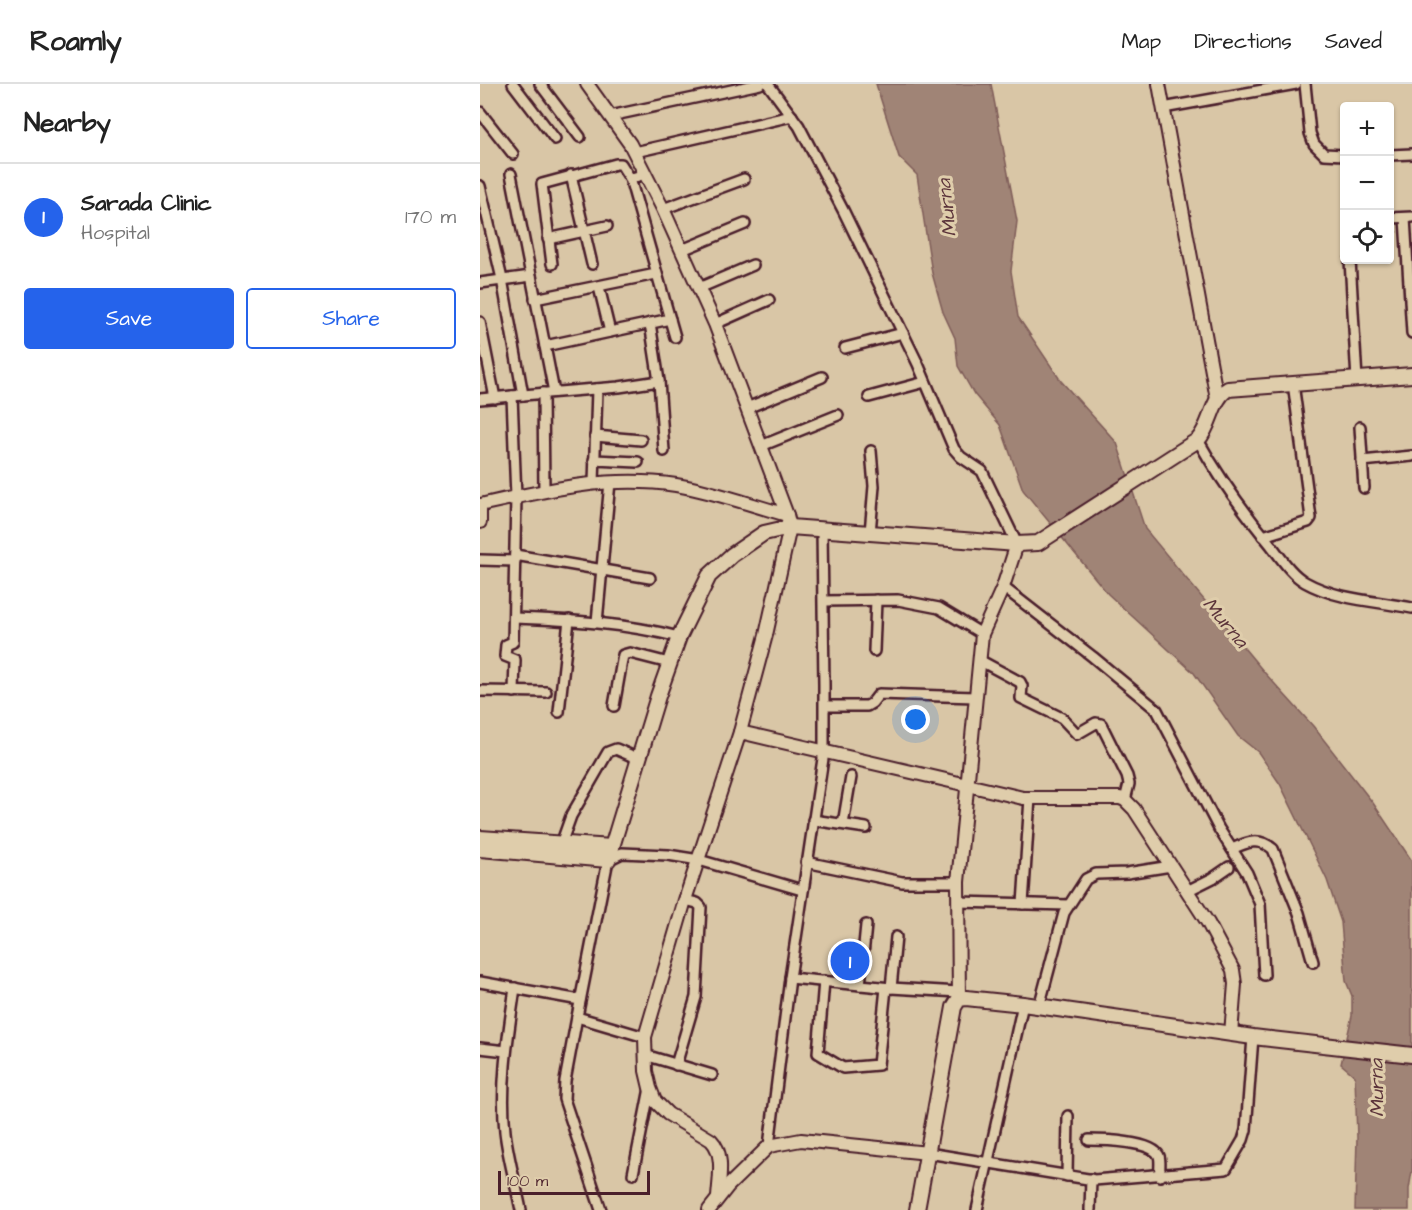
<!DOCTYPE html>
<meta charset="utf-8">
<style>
:root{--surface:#fff;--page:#f2f2f2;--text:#222;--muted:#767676;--line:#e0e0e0;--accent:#2563eb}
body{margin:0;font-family:"Architects Daughter",sans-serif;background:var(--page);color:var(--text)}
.controls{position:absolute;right:18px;top:18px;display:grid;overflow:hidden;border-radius:6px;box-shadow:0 2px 4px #0004}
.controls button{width:54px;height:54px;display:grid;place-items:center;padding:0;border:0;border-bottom:2px solid var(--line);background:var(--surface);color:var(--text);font:30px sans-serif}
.scale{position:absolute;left:18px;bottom:15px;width:152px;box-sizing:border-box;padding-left:6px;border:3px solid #4a1f2b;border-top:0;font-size:16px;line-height:21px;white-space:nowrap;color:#4a1f2b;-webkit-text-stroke:4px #dfcdab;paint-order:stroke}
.you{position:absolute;left:436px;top:636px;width:21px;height:21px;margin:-15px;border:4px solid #fff;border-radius:50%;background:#1a73e8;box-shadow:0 0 0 9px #1a73e833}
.badge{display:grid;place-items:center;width:39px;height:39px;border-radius:50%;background:var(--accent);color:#fff;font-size:20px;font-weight:700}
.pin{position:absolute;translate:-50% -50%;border:3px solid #fff;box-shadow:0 2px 6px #0006}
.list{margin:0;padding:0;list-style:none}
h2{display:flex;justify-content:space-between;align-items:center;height:78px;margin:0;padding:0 24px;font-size:26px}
h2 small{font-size:20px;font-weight:400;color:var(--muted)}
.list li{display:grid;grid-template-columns:39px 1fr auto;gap:18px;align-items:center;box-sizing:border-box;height:108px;padding:0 24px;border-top:2px solid var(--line)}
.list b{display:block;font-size:22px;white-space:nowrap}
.list p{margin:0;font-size:20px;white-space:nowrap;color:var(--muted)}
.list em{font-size:20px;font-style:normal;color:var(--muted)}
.actions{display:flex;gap:12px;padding:18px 24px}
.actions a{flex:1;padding:14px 0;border:2px solid var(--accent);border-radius:6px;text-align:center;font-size:21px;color:var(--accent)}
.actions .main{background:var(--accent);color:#fff}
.icon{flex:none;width:33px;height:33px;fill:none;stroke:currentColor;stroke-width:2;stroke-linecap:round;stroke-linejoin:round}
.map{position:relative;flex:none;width:932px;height:1126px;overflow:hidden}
header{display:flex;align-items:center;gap:36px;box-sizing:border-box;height:84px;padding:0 30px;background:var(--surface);border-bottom:2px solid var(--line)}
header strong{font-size:28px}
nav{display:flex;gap:33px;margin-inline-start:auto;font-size:21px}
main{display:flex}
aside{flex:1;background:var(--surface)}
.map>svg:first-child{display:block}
</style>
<header>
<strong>Roamly</strong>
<nav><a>Map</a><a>Directions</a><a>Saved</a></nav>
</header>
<main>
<aside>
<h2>Nearby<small></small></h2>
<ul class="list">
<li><span class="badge">1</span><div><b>Sarada Clinic</b><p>Hospital</p></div><em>170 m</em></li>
</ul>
<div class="actions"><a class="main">Save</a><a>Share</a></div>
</aside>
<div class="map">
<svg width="932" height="1126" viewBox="0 0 932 1126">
<rect width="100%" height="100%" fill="#d9c6a6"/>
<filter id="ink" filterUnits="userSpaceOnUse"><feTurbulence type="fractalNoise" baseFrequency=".0167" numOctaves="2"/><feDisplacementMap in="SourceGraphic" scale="12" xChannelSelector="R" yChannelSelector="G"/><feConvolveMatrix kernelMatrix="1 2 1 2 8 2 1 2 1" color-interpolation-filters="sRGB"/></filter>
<g filter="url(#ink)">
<polygon fill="#a08476" stroke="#7e5c58" stroke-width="1.5" points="396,0 511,0 537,137 531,187 538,233 581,297 637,359 665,445 784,588 833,642 893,719 932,777 932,1087 929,1105 929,1126 875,1126 877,1054 875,992 861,980 872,932 872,912 866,897 861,838 847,796 833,767 800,700 778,668 758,652 714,589 628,510 543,406 520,341 494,310 478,282 475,254 463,228 452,189 437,91 419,73"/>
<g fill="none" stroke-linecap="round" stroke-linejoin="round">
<defs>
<g id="minor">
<polyline points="33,0 75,55"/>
<polyline points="60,0 100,53"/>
<polyline points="288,0 319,42 364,128 438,280 474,365 481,373 502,387 537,460"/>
<polyline points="825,0 830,49 834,60 844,70 864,71"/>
<polyline points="683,24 816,0"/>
<polyline points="0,28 33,70"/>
<polyline points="130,32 280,0"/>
<polyline points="155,68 312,32"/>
<polyline points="910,71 932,70"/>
<polyline points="31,90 74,308"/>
<polyline points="165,90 152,94 151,98 195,253"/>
<polyline points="91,91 112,180"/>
<polyline points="0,102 22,195 43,311 0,315"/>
<polyline points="183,125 264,95"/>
<polyline points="910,134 932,133"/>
<polyline points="925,134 932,249"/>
<polyline points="68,155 127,142"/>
<polyline points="202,166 265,140"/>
<polyline points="870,176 877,296"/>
<polyline points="72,180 62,100 136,80 141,80 151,96"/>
<polyline points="0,199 51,192"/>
<polyline points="119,203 130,248"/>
<polyline points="219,204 273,181"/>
<polyline points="55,215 176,190"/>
<polyline points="0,238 15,314"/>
<polyline points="170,239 179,297 184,367"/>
<polyline points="235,240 289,216"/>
<polyline points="65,262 190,235"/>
<polyline points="365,264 423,249"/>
<polyline points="63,309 64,407"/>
<polyline points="43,311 139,303 179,297"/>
<polyline points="32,312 36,413 33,558 26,561 25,572 35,576 34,608"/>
<polyline points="389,313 445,298"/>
<polyline points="267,324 342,293"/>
<polyline points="880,343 884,404"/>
<polyline points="115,352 161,356"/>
<path d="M718 356C739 394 763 427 791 461 801 474 811 490 825 498 857 516 897 517 932 524"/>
<polyline points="281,362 358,331"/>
<polyline points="114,376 158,378"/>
<polyline points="882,377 932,372"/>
<polyline points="114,399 117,305"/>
<polyline points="390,449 394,402 391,367"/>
<polyline points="783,452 828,438 831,434 813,299"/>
<polyline points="35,471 170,494"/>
<polyline points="0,476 35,477"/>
<polyline points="523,503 613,573 677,626 739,745 767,789 780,820 784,891"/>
<polyline points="344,517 418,516 459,524 502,550"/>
<path d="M34 534C90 536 144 539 199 553"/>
<polyline points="117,538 130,398"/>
<polyline points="394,567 396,516"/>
<polyline points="499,576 540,598 542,602 541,614 582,634 597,650 616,639 621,640 647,692 649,700 645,716"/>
<polyline points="0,607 66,608"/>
<polyline points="134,622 143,571 150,569 189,579"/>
<polyline points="345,622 387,622 392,619 399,610 495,613"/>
<polyline points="79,628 89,536"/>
<polyline points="333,736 386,744"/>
<polyline points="363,740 371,693"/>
<polyline points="81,760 91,732 128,668 136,665 159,675"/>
<path d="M752 765C767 758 779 753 793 765L819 829 833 878"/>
<polyline points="326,778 422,798 478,798"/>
<polyline points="707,807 733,794 749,783"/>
<polyline points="479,818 588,821"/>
<polyline points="543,820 550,714"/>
<polyline points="310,894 344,668 344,601 342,445"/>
<polyline points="344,897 338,969 363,984 398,981 406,904"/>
<polyline points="0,898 100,916"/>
<polyline points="380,901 386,841"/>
<path d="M35 904C28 952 20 1000 25 1048 28 1074 36 1101 41 1126"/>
<polyline points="411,904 416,853"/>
<polyline points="559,923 584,829 606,795 616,790 647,789 691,782"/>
<polyline points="97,933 85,997 84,1015 121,1126"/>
<polyline points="165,953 97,933 128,776 142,769 188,771 219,776 322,806"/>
<polyline points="0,964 26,967"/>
<polyline points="165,971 232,991"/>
<polyline points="196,981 216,913 221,823 217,819 205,816"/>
<path d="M609 1056C622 1056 673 1057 679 1072 681 1077 679 1086 680 1092"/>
<polyline points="289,1062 310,894 411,904 479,908"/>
<polyline points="448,1069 614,1096 746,1085 763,1056 766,1046 773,953"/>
<polyline points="153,1090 170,1004"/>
<polyline points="587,1092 588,1032"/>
<polyline points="497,1126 543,920"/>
<polyline points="610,1126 611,1095"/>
</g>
<g id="tertiary">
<path d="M107 0 150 60 183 125 235 240 307 431 310 443 286 551 260 648 205 816 165 953 166 987 170 1004 175 1017 188 1030 231 1056C245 1070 239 1095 238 1114"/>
<polyline points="679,0 737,315"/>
<path d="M0 421C66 406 128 391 196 401 233 407 271 421 307 431"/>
<polyline points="0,438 0,421"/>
<polyline points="260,648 543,714 640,714 645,716 654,725 728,839 753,886 755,900 751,950"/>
<polyline points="479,915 478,798 502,550 523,503 537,460"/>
<polyline points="229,1126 248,1102 289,1062 321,1056 448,1069"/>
</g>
<g id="secondary">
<polyline points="0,754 132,763"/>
<path d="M0 765 128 776 178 612 199 553 229 492 252 471 284 449 310 443 537 460 558 459 718 356C732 340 731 315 748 305L932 291"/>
<polyline points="437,1126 474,923 479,915 486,914 543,920 773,953 932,971"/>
</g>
</defs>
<use href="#minor" stroke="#4a1f2b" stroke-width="14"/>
<use href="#tertiary" stroke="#4a1f2b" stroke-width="16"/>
<use href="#secondary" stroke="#4a1f2b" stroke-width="18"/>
<use href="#minor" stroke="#dfcdab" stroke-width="9"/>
<use href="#tertiary" stroke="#dfcdab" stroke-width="12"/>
<use href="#secondary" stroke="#dfcdab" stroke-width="14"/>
</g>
</g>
<g text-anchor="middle" stroke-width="6" stroke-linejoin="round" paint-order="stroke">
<g font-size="20" font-style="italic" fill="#5b333a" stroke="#dfcdab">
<text transform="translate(466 124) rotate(-96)" y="7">Murna</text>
<text transform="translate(746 538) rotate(50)" y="7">Murna</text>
<text transform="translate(896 1004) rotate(-91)" y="7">Murna</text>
</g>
</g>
</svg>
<div class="controls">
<button>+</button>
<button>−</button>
<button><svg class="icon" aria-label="locate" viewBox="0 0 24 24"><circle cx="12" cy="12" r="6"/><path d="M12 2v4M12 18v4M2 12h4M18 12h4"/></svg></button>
</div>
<div class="scale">100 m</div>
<div class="you"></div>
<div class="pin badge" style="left:370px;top:877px">1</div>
</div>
</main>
